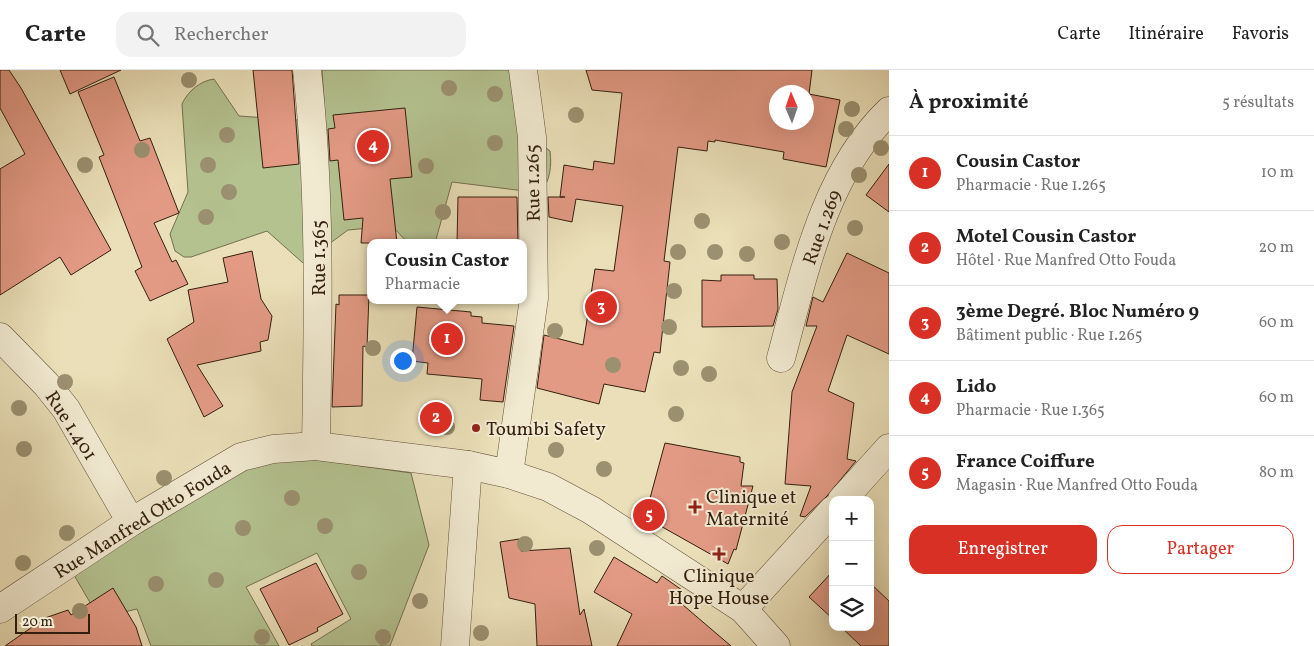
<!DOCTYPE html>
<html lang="fr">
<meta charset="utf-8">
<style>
:root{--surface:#fff;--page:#f2f2f2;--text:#222;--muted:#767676;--line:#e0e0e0;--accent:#d93025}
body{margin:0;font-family:Vollkorn,serif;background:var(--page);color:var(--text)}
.controls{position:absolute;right:15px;bottom:15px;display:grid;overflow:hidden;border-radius:10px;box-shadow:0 5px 20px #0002}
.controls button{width:45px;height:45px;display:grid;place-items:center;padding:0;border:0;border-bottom:1px solid var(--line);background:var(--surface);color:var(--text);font:25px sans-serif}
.compass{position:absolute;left:769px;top:15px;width:45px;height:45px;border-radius:50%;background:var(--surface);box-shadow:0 5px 20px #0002;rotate:358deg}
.scale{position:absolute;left:15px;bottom:12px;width:75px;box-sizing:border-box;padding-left:5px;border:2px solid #341f0f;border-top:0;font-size:14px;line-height:18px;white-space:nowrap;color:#341f0f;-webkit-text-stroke:4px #f1ead1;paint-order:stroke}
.you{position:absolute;left:402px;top:290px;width:18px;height:18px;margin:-12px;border:4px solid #fff;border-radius:50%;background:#1a73e8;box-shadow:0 0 0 8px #1a73e833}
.badge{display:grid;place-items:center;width:32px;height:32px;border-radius:50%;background:var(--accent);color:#fff;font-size:16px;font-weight:700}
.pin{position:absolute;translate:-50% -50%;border:2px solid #fff;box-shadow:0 1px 5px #0006}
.popup{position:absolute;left:367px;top:169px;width:160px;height:65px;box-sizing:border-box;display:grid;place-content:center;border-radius:10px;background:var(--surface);filter:drop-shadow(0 1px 4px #0005);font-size:16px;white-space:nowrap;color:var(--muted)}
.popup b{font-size:19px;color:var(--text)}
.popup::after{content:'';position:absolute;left:50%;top:100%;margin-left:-10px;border:10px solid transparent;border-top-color:var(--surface)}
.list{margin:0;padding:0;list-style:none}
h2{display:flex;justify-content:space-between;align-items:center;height:65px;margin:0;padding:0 20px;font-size:21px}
h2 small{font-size:16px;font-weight:400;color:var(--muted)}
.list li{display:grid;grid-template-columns:32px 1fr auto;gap:15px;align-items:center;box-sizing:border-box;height:75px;padding:0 20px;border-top:1px solid var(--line)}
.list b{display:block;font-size:19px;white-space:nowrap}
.list p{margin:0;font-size:16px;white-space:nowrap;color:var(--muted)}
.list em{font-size:16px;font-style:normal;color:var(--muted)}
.actions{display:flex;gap:10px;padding:15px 20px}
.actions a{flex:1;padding:11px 0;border:1px solid var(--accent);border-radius:15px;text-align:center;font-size:18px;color:var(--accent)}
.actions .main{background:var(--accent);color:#fff}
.icon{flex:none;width:28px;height:28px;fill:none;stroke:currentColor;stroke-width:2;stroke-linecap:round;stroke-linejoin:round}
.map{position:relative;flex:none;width:889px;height:576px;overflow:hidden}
header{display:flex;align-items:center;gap:30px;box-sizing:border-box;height:70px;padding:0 25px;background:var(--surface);border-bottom:1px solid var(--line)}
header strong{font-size:24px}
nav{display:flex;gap:28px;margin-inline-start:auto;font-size:18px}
.search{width:350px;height:45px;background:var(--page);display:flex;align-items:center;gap:12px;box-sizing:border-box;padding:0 18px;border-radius:15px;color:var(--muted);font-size:19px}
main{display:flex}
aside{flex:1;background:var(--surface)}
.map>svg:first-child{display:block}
</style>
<header>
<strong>Carte</strong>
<div class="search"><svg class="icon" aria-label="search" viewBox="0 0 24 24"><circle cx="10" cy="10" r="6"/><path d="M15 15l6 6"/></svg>Rechercher</div>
<nav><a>Carte</a><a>Itinéraire</a><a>Favoris</a></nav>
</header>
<main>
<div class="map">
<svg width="889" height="576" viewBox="0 0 889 576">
<rect width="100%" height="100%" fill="#eadfb8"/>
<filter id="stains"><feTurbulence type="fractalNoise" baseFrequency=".004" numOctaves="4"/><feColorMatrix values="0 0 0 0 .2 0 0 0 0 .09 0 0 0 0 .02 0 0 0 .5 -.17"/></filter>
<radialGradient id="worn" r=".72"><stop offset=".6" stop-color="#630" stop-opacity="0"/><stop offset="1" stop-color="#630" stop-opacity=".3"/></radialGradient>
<g fill="#b4c290" stroke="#747050">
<path d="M322 0H535L532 67 550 81C552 96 550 110 541 123L452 112 435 173H408L392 156 348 160 303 193 267 161 191 187H184L175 181 170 164 188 122 182 34C188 21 200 11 214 9L239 46 297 50 324 30Z"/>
<polygon points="298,387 411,403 429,475 390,576 312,576 311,574 351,549 317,483 246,517 279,576 151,576 137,539 99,548 74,505 237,397"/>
</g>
<g fill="#e39a85" stroke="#341f0f" fill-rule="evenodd">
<polygon points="0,0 9,0 21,18 111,180 71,205 60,187 0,225 0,99 25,84 0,38"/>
<polygon points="60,0 121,0 70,24"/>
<polygon points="253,0 292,0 299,94 263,98"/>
<path d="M586 0H812L809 24 840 30 826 97 783 89 784 82 715 70V72L708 71 707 81 678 77 664 191 670 192 660 283 654 282 645 322 604 314 599 334 537 318 544 265 583 275 595 199 614 201 623 136 576 129 572 152 549 147 548 127H565H560L564 95 593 100 594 91 614 94 622 23 592 20ZM776 22H806V52H776Z"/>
<polygon points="114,7 140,71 150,68 179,143 154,153 172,192 176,190 188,214 150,231 135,201 142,197 99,87 104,85 78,22"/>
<polygon points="405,38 412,107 390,109 397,173 361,173 363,148 344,150 338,90 330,91 328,59 335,58 333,45"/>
<polygon points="889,94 889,142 866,125"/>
<polygon points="458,127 517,127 518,173 457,173"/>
<polygon points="252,181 261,229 272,246 268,270 260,272 261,281 197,295 223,336 204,347 167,269 194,252 188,220 228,212 223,188"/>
<polygon points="847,183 889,203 889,284 847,265 828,321 854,333 847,389 856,391 827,426 805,447 800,446 811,416 785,414 792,322 817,256 806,256 813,227 823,232"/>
<polygon points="721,205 754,205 754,209 777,209 778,239 773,256 702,257 702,210 721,211"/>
<polygon points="339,225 369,225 367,277 363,276 362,336 332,337 336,234 339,235"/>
<polygon points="417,237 471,242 471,246 482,247 482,253 514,256 503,332 480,330 482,309 427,304 428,293 412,291"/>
<polygon points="665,373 740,387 740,392 744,393 741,416 753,416 736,480 734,479 728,494 657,454 660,447 646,443"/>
<polygon points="519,469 521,481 570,478 580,545 584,539 592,576 537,576 535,534 509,528 500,472"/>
<polygon points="614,487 657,513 662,506 682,520 676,529 731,576 617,576 632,544 594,522"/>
<polygon points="316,493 343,544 317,558 318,561 289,575 260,519"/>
<polygon points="833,501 833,549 809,527"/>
<polygon points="870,513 889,531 889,576 861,576 841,557 870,557"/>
<polygon points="113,518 136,557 142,576 5,576 45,548 68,540 71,545"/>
</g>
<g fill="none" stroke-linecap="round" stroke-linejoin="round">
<defs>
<g id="minor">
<path d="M307 0C321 125 318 250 316 376"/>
<polyline points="0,267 46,314 66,339 131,452"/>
<path d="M781 288C804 203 824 104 889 41"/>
<polyline points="509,404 534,228 532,67 523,0"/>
<polyline points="842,430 889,378"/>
<polyline points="0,539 131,452 241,387 273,379 316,376 468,395 509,404 548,417 591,440 743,539 776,576"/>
<polyline points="743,539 833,440"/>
<polyline points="455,576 468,395"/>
</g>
</defs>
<use href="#minor" stroke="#624f39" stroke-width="29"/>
<use href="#minor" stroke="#f1ead1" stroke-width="28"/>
</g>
<g fill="#9b9070">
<circle cx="189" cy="10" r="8"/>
<circle cx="449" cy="18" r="8"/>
<circle cx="495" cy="24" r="8"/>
<circle cx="852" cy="39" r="8"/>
<circle cx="576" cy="45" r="8"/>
<circle cx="846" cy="59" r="8"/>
<circle cx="227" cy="65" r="8"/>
<circle cx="495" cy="73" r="8"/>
<circle cx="881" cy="78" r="8"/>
<circle cx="142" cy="80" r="8"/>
<circle cx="85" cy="95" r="8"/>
<circle cx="208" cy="95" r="8"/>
<circle cx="426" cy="96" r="8"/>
<circle cx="859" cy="105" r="8"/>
<circle cx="229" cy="122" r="8"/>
<circle cx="443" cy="142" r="8"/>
<circle cx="206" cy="147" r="8"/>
<circle cx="702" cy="151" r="8"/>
<circle cx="855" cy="158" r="8"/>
<circle cx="782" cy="172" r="8"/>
<circle cx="678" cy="182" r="8"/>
<circle cx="715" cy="182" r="8"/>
<circle cx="747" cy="184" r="8"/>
<circle cx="674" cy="221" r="8"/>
<circle cx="669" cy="257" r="8"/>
<circle cx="555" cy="261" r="8"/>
<circle cx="373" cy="278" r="8"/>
<circle cx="613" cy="295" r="8"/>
<circle cx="681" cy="298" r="8"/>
<circle cx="709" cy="304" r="8"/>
<circle cx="65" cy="312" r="8"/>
<circle cx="19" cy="338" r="8"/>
<circle cx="676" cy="344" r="8"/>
<circle cx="447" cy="357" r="8"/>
<circle cx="24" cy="379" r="8"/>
<circle cx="556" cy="380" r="8"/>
<circle cx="604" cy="399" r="8"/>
<circle cx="164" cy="408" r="8"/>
<circle cx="292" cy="428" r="8"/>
<circle cx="325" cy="456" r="8"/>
<circle cx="243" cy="458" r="8"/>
<circle cx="67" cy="463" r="8"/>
<circle cx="525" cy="474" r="8"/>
<circle cx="597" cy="478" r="8"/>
<circle cx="23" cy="493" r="8"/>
<circle cx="359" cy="502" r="8"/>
<circle cx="216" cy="510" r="8"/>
<circle cx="156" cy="514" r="8"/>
<circle cx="420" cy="531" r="8"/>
<circle cx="80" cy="541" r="8"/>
<circle cx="481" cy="563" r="8"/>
<circle cx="262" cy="567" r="8"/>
<circle cx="383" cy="567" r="8"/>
</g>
<g fill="#8f2418" stroke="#f1ead1" stroke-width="2">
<circle cx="476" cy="358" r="5"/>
<path d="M692.5 429.5h5v5h5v5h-5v5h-5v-5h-5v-5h5z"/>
<path d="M716.5 476.5h5v5h5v5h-5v5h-5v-5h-5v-5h5z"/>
</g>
<g text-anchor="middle" stroke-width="4" stroke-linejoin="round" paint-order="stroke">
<g font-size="19" fill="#341f0f" stroke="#f1ead1">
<text transform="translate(532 113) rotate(-91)" y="7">Rue 1.265</text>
<text transform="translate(821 157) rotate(-70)" y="7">Rue 1.269</text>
<text transform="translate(318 188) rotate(-90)" y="7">Rue 1.365</text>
<text transform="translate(72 355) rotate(57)" y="7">Rue 1.401</text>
<text transform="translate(142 449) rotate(-32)" y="7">Rue Manfred Otto Fouda</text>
</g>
<g font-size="19" fill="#341f0f" stroke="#f1ead1" text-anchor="start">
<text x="486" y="365">Toumbi Safety</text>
<text x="706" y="433">Clinique et<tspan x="706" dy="22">Maternité</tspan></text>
<text x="719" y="512" text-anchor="middle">Clinique<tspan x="719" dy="22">Hope House</tspan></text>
</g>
</g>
<rect width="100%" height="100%" filter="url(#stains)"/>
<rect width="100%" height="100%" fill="url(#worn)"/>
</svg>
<div class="controls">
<button>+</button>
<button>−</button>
<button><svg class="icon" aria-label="layers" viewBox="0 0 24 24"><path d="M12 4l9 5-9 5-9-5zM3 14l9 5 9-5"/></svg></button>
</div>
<svg class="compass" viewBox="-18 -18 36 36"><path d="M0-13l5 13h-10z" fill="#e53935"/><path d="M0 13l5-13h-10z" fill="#767676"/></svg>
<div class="scale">20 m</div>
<div class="you"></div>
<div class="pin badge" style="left:447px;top:269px">1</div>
<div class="popup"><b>Cousin Castor</b>Pharmacie</div>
<div class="pin badge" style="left:436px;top:348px">2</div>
<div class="pin badge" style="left:601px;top:237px">3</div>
<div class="pin badge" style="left:373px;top:76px">4</div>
<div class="pin badge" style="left:649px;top:445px">5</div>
</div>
<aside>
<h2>À proximité<small>5 résultats</small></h2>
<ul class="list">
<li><span class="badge">1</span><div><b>Cousin Castor</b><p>Pharmacie · Rue 1.265</p></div><em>10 m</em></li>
<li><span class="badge">2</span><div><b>Motel Cousin Castor</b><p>Hôtel · Rue Manfred Otto Fouda</p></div><em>20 m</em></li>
<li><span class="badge">3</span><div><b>3ème Degré. Bloc Numéro 9</b><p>Bâtiment public · Rue 1.265</p></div><em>60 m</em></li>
<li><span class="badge">4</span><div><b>Lido</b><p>Pharmacie · Rue 1.365</p></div><em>60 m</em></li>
<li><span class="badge">5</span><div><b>France Coiffure</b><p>Magasin · Rue Manfred Otto Fouda</p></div><em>80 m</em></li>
</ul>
<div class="actions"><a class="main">Enregistrer</a><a>Partager</a></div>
</aside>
</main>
